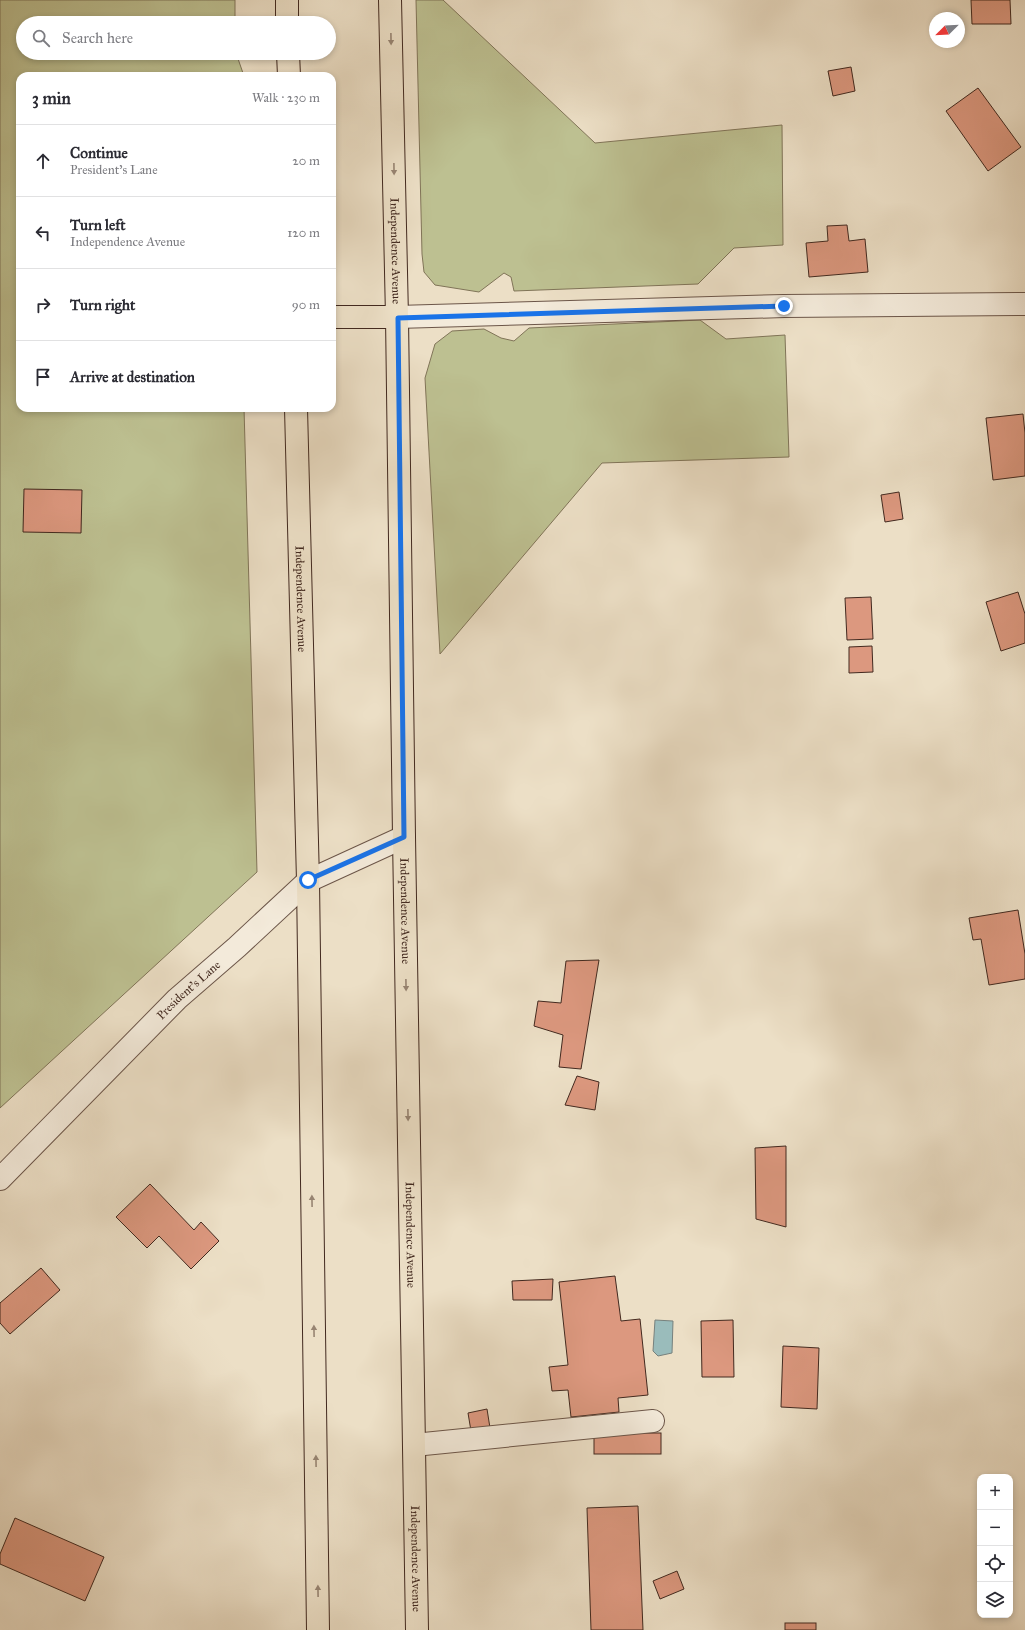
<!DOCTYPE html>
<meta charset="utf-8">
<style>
:root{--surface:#fff;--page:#f7f7f7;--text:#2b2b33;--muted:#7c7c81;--line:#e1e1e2}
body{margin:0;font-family:"IM FELL Great Primer",serif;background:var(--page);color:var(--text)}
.controls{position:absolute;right:12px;bottom:12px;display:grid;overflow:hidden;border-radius:8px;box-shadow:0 2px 6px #0003}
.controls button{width:36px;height:36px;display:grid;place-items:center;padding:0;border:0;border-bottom:1px solid var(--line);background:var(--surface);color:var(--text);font:20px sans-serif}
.compass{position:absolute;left:929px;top:12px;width:36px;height:36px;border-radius:50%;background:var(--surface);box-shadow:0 2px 6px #0003;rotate:246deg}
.stop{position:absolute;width:12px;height:12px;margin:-9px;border:3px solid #1a73e8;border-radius:50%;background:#fff}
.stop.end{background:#1a73e8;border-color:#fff;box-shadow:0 1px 4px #0008}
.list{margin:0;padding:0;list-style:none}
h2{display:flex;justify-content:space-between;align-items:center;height:52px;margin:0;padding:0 16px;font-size:17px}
h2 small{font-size:13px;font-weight:400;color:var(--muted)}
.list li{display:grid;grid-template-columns:26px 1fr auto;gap:12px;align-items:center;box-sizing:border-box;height:72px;padding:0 16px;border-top:1px solid var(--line)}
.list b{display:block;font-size:15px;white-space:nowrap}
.list p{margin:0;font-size:13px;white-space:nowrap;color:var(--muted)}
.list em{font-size:13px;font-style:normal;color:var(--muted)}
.icon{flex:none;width:22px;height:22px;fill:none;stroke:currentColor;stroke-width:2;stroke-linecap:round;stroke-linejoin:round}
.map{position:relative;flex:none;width:1025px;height:1630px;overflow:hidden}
.search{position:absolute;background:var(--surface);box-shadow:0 2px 6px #0003;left:16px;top:16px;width:320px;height:44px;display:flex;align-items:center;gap:10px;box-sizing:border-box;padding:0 14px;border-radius:22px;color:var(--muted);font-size:15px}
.panel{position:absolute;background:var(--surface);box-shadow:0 2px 6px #0003;left:16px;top:72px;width:320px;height:340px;border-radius:12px}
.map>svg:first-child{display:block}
</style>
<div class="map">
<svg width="1025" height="1630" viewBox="0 0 1025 1630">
<rect width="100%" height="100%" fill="#ecdfc6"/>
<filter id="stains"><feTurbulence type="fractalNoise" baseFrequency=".005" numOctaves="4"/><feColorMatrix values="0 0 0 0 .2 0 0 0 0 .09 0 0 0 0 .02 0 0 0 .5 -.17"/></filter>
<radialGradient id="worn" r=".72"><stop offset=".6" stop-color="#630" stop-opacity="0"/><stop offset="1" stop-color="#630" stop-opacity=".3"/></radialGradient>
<g fill="#bdc091" stroke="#807458">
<polygon points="0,0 235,0 235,23 23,23 23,53 236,53 244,76 20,76 20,408 244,408 257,872 0,1108"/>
<polygon points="416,0 443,0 595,143 782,125 783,245 734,248 698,284 514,291 511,277 504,273 479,292 435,285 424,272 422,254"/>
<polygon points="700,320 726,339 785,335 789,457 602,463 440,654 425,378 435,344 452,331 484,329 501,338 514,341 529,328"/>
</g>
<polygon fill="#9abcbb" stroke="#77817d" points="655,1320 673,1321 672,1353 658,1356 653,1351"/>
<g fill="#dc987f" stroke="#42291f">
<polygon points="971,0 1010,0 1011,24 972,24"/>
<polygon points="851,67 855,91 833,96 828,71"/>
<polygon points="978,88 1021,147 988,171 946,111"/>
<polygon points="847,225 849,241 865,239 868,272 809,277 806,243 828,241 827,226"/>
<polygon points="1023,414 1025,433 1025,476 993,480 986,418"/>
<polygon points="24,489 82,490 81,533 23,532"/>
<polygon points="899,492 903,519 885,522 881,495"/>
<polygon points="1018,592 1025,614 1025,643 1001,651 986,602"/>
<polygon points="871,597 873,639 847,640 845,598"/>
<polygon points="872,646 873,672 849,673 849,647"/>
<polygon points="1018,910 1025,954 1025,979 989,985 981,939 973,940 969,918"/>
<polygon points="599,960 581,1069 559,1067 563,1035 534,1026 538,1001 561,1003 566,961"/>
<polygon points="577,1076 599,1082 595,1110 565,1105"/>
<polygon points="786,1146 786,1227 756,1219 755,1148"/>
<polygon points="150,1184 194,1230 201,1222 219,1241 191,1269 159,1236 147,1248 116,1217"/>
<polygon points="41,1268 60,1290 10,1334 0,1323 0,1303"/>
<polygon points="615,1276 621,1321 640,1319 648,1395 618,1398 619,1412 571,1417 568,1390 552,1391 549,1367 568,1365 559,1282"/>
<polygon points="553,1279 552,1300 513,1300 512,1281"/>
<polygon points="733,1320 734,1377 702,1377 701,1321"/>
<polygon points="783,1346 819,1348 817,1409 781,1407"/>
<polygon points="487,1409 490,1428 471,1431 468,1413"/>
<rect x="594" y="1433" width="67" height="21"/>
<polygon points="638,1506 643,1630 591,1630 587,1508"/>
<polygon points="15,1518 104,1557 85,1601 0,1564 0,1554"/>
<polygon points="677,1571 684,1589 660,1599 653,1581"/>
<rect x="785" y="1623" width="31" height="7"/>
</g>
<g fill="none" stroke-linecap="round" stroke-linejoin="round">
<defs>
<g id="minor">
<polyline points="397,317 784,306 1025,304"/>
<path id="s1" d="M0 1179 177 999 237 947 308 881 404 837"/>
<polyline points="414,1445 653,1421"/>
</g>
<g id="major">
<polyline points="287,0 287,23"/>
<path id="s2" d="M390 0 397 317 404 837 417 1630"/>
<polyline points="288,53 289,76"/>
<polyline points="332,317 397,317"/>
<path id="s3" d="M296 408 308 881 318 1630"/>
</g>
</defs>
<use href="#minor" stroke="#6c5649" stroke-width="24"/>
<use href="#major" stroke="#42291f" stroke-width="24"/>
<use href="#minor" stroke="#f3eada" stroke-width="22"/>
<use href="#major" stroke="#ecdfc6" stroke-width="22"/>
</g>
<defs><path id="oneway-solid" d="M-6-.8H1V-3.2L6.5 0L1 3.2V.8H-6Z"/></defs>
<g fill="#978472">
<use href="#oneway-solid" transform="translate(391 39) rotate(89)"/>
<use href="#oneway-solid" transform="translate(394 169) rotate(89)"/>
<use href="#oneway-solid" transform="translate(406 985) rotate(89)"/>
<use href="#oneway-solid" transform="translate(408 1115) rotate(89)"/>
<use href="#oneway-solid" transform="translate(312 1201) rotate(-91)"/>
<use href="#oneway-solid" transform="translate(314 1331) rotate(-91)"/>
<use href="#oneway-solid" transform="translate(316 1461) rotate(-91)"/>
<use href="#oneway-solid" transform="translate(318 1591) rotate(-91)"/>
</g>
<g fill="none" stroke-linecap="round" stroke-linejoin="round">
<polyline stroke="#1a73e8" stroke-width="5" points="308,880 404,837 398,318 784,306"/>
</g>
<g text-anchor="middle" stroke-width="3.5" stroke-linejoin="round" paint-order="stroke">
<g font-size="12" fill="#42291f" stroke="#f3eada">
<text dy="4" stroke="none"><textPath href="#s2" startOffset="251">Independence Avenue</textPath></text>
<text dy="4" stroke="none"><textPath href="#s3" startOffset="191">Independence Avenue</textPath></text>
<text dy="4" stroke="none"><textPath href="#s2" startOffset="911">Independence Avenue</textPath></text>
<text dy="4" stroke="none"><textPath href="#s1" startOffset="267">President's Lane</textPath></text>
<text dy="4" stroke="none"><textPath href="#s2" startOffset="1235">Independence Avenue</textPath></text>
<text dy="4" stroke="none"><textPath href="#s2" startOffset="1559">Independence Avenue</textPath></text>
</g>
</g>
<rect width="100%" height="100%" filter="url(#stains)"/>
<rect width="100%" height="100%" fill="url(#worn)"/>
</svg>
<div class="controls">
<button>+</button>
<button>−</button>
<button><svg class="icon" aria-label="locate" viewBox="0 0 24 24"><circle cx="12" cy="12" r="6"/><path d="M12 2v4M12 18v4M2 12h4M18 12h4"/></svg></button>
<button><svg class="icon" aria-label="layers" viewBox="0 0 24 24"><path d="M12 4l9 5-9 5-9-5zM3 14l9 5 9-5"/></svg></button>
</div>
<svg class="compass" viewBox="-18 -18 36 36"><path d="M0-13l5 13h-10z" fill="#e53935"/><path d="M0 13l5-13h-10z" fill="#7c7c81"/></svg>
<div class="stop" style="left:308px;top:880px"></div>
<div class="stop end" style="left:784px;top:306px"></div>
<div class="search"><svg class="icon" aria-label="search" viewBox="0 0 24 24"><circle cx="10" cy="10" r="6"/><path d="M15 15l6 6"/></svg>Search here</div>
<section class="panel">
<h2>3 min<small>Walk · 230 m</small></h2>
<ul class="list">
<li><svg class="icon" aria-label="ahead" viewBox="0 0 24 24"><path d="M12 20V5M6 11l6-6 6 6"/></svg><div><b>Continue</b><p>President's Lane</p></div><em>20 m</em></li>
<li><svg class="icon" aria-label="left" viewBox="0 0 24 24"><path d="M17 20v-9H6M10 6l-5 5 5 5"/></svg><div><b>Turn left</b><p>Independence Avenue</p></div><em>120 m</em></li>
<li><svg class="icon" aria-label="right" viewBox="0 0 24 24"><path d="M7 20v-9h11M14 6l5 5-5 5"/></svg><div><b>Turn right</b></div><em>90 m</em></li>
<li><svg class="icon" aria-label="arrive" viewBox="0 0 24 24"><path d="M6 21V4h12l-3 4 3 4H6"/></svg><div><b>Arrive at destination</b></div></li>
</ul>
</section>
</div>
